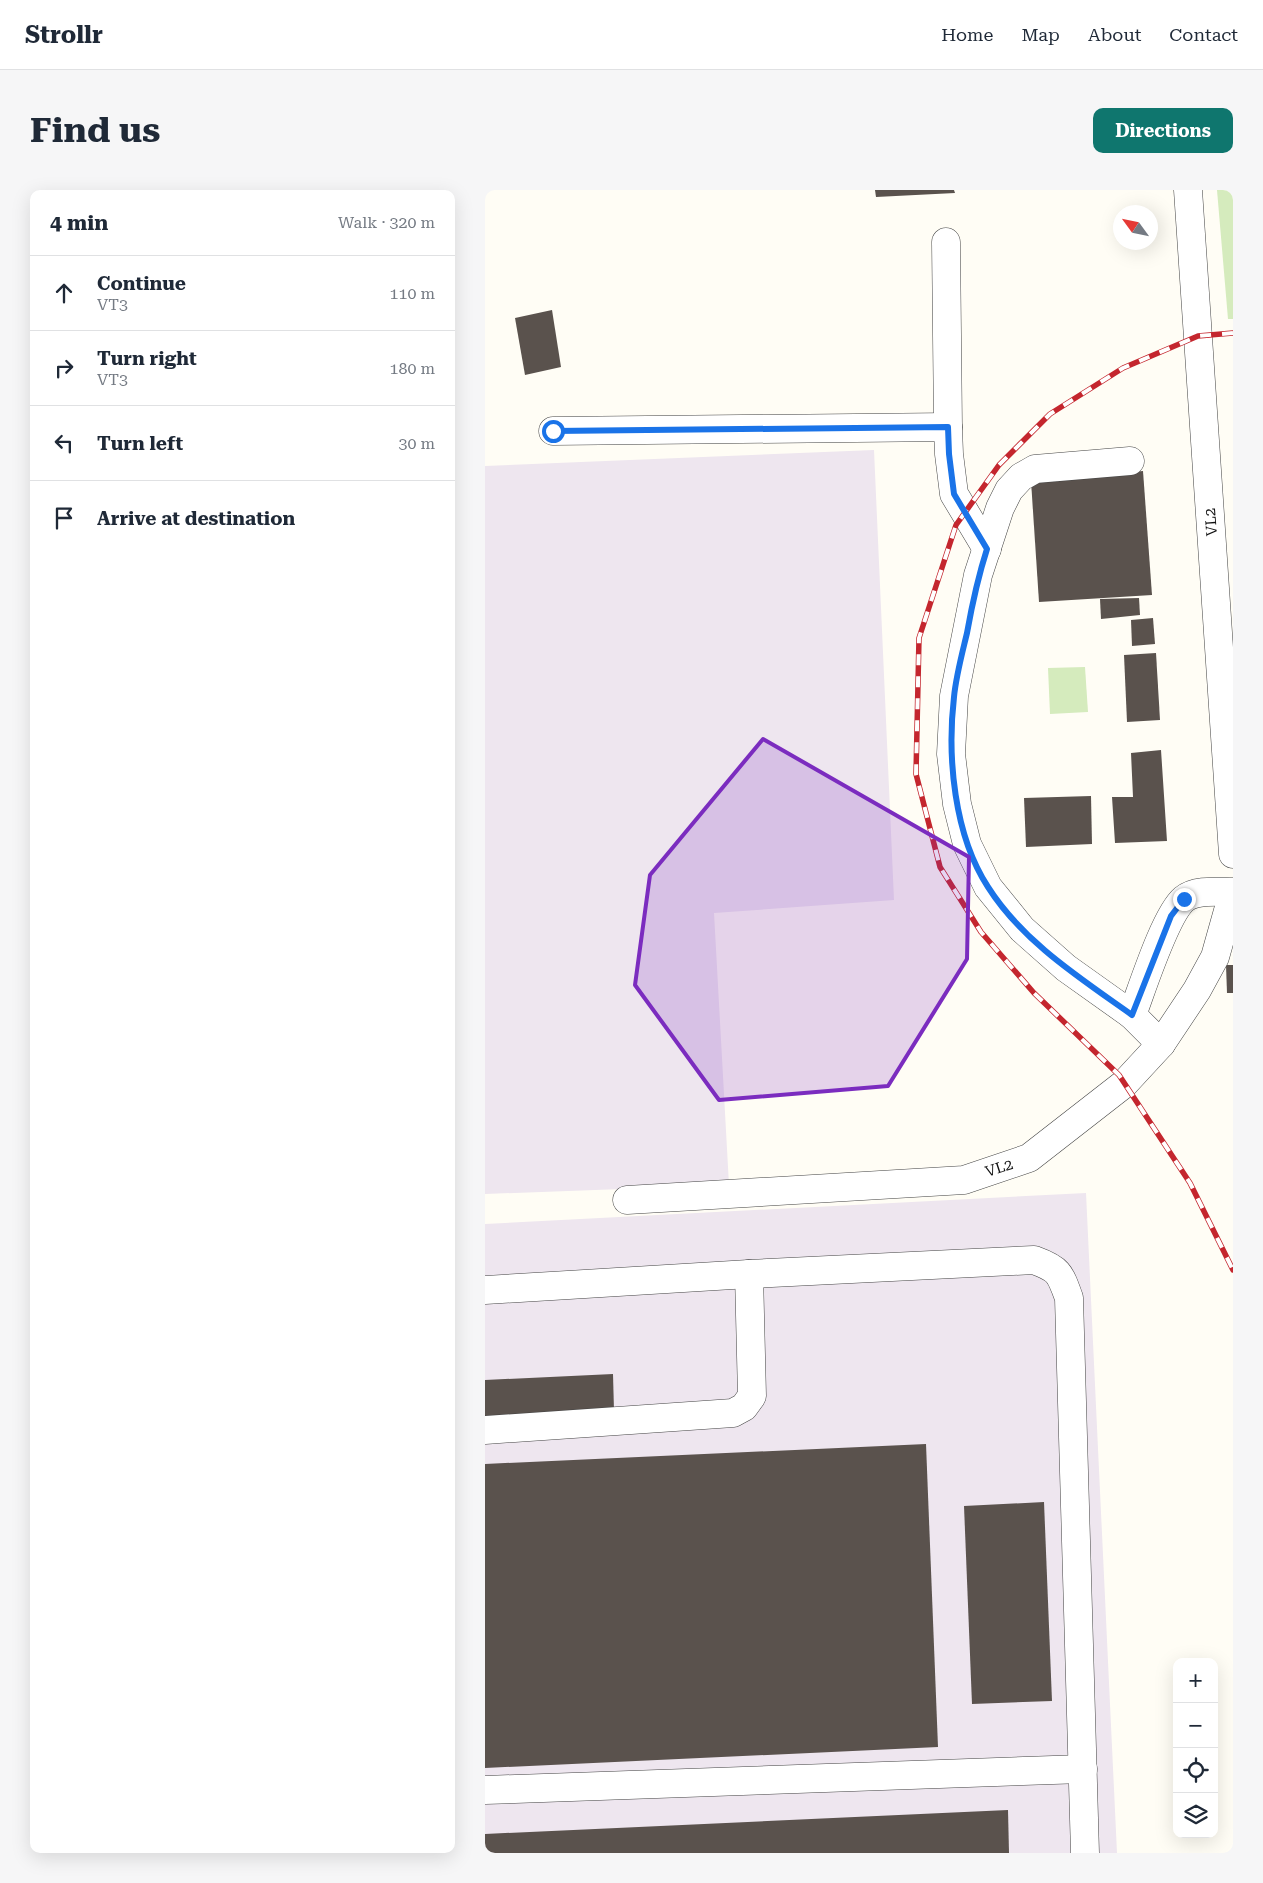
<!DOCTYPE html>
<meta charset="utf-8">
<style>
:root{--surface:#fff;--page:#f6f6f7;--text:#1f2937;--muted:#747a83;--line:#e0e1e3;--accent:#0f766e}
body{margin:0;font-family:"Roboto Serif",serif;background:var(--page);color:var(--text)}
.controls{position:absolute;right:15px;bottom:15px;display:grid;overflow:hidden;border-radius:10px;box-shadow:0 5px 20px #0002}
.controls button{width:45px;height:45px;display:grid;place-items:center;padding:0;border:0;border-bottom:1px solid var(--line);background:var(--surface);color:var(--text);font:25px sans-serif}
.compass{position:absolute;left:628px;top:15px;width:45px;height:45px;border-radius:50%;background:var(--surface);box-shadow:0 5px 20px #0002;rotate:303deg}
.stop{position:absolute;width:15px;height:15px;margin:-11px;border:4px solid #1a73e8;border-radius:50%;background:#fff}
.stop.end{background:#1a73e8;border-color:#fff;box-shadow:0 1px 5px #0008}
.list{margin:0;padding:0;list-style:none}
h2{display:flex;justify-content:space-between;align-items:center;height:65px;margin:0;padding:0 20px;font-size:21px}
h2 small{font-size:16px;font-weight:400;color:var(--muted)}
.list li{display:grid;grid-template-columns:32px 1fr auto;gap:15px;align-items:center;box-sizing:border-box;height:75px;padding:0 20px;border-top:1px solid var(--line)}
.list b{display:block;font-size:19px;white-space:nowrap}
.list p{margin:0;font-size:16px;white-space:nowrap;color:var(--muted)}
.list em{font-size:16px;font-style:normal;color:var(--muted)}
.icon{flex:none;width:28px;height:28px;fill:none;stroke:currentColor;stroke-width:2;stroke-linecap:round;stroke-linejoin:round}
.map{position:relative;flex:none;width:748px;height:1663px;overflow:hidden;border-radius:10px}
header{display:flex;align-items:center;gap:30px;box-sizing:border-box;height:70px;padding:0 25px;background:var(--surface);border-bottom:1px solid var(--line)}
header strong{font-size:24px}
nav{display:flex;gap:28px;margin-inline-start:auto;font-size:18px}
.intro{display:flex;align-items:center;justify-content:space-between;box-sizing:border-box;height:120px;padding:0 30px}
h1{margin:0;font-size:35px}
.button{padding:12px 22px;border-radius:10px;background:var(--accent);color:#fff;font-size:18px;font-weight:700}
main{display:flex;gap:30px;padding:0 30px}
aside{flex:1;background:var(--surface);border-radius:10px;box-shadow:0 5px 20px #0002}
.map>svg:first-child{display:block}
</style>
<header>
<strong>Strollr</strong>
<nav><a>Home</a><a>Map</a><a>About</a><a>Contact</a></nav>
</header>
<div class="intro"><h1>Find us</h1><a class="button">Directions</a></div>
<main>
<aside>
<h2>4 min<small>Walk · 320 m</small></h2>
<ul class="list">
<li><svg class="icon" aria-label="ahead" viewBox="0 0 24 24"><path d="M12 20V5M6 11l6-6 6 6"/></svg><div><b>Continue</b><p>VT3</p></div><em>110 m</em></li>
<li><svg class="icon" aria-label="right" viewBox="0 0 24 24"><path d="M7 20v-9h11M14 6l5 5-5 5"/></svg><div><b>Turn right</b><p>VT3</p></div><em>180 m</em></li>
<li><svg class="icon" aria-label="left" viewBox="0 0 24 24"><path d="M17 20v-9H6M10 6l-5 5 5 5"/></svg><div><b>Turn left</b></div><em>30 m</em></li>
<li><svg class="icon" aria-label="arrive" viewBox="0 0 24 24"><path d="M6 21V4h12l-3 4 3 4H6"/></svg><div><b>Arrive at destination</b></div></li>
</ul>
</aside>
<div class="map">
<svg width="748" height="1663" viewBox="0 0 748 1663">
<rect width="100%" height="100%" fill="#fffdf5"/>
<g fill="#eee6ef">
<polygon points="389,260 409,710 229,723 244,995 0,1004 0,276"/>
<polygon points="601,1003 632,1663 0,1663 0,1034"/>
</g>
<g fill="#d5ebbd">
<polygon points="732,0 748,0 748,129 743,129"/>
<polygon points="600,477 603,522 565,524 563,478"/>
</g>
<g fill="#5a524d">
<polygon points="390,0 469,0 470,3 391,7"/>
<polygon points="67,120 76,177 40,185 30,128"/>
<polygon points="658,281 667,405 554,412 546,291"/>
<polygon points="654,408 655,425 616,429 615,409"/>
<polygon points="668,428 670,454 647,456 646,430"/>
<polygon points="671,463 675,530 642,532 639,465"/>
<polygon points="676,560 682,651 630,653 627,607 648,607 646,563"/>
<polygon points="606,606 607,654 541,657 539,608"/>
<polygon points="741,775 748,775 748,803 742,803"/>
<polygon points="128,1184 129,1221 0,1227 0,1190"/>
<polygon points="441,1254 453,1557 0,1578 0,1274"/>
<polygon points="559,1312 567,1511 487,1514 479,1316"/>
<polygon points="523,1620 524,1663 0,1663 0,1644"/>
</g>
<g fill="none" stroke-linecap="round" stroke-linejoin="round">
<defs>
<g id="minor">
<polyline points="703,0 748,664"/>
<polyline points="461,52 463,237"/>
<polyline points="68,241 463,237 464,264 469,304 502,359"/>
<polyline points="645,271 550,279 536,287 524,300 515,318 493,385 469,506 466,564 472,614 482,654 503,697 537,739 581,778 647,825 676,854"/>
<path d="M647 825C657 799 680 725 699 709 711 699 733 702 748 702"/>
<polyline points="142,1010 479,990 544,968 639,894 676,854 712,800 730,767 748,703"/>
<path d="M0 1100 264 1084 549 1070C574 1079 575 1083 584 1108L600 1663"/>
<polyline points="0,1240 248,1223 259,1217 267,1206 264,1084"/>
<polyline points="0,1600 598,1579"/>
</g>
</defs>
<use href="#minor" stroke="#444" stroke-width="29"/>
<use href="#minor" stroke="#fff" stroke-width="28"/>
<defs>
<polyline id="rail" points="748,143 713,146 638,178 565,224 514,275 471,335 434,448 431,584 455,677 496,742 549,803 634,885 705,993 748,1080"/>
</defs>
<use href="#rail" stroke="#c4262e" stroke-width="5.5"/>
<use href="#rail" stroke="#fff" stroke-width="4" stroke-dasharray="11" stroke-linecap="butt"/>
</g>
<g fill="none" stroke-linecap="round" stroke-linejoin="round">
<path stroke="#1a73e8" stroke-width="6" d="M68 241 463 237 464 264 469 304 502 359C493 387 487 415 482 443 477 464 471 486 469 507 462 567 469 645 503 697 538 752 595 788 647 825L686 726 699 709"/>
</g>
<path fill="#7b2cbf" fill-opacity="0.2" stroke="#7b2cbf" stroke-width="4" stroke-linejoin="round" d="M278 549 484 667 482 769 403 896 234 910 150 795 165 685Z"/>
<g text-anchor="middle" stroke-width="5" stroke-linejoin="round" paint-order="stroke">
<g font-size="15" fill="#111" stroke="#fff">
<text transform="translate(726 332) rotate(-94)" y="5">VL2</text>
<text transform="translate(514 978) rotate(-18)" y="5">VL2</text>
</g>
</g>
</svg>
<div class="controls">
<button>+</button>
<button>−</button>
<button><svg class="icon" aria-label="locate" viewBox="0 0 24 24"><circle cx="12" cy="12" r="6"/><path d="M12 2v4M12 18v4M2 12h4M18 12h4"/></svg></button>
<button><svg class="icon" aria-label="layers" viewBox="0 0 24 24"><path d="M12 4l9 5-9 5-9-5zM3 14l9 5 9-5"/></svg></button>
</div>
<svg class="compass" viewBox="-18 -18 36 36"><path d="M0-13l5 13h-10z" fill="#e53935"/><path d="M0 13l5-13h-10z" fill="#747a83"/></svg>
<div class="stop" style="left:68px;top:241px"></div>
<div class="stop end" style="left:699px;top:709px"></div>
</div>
</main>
